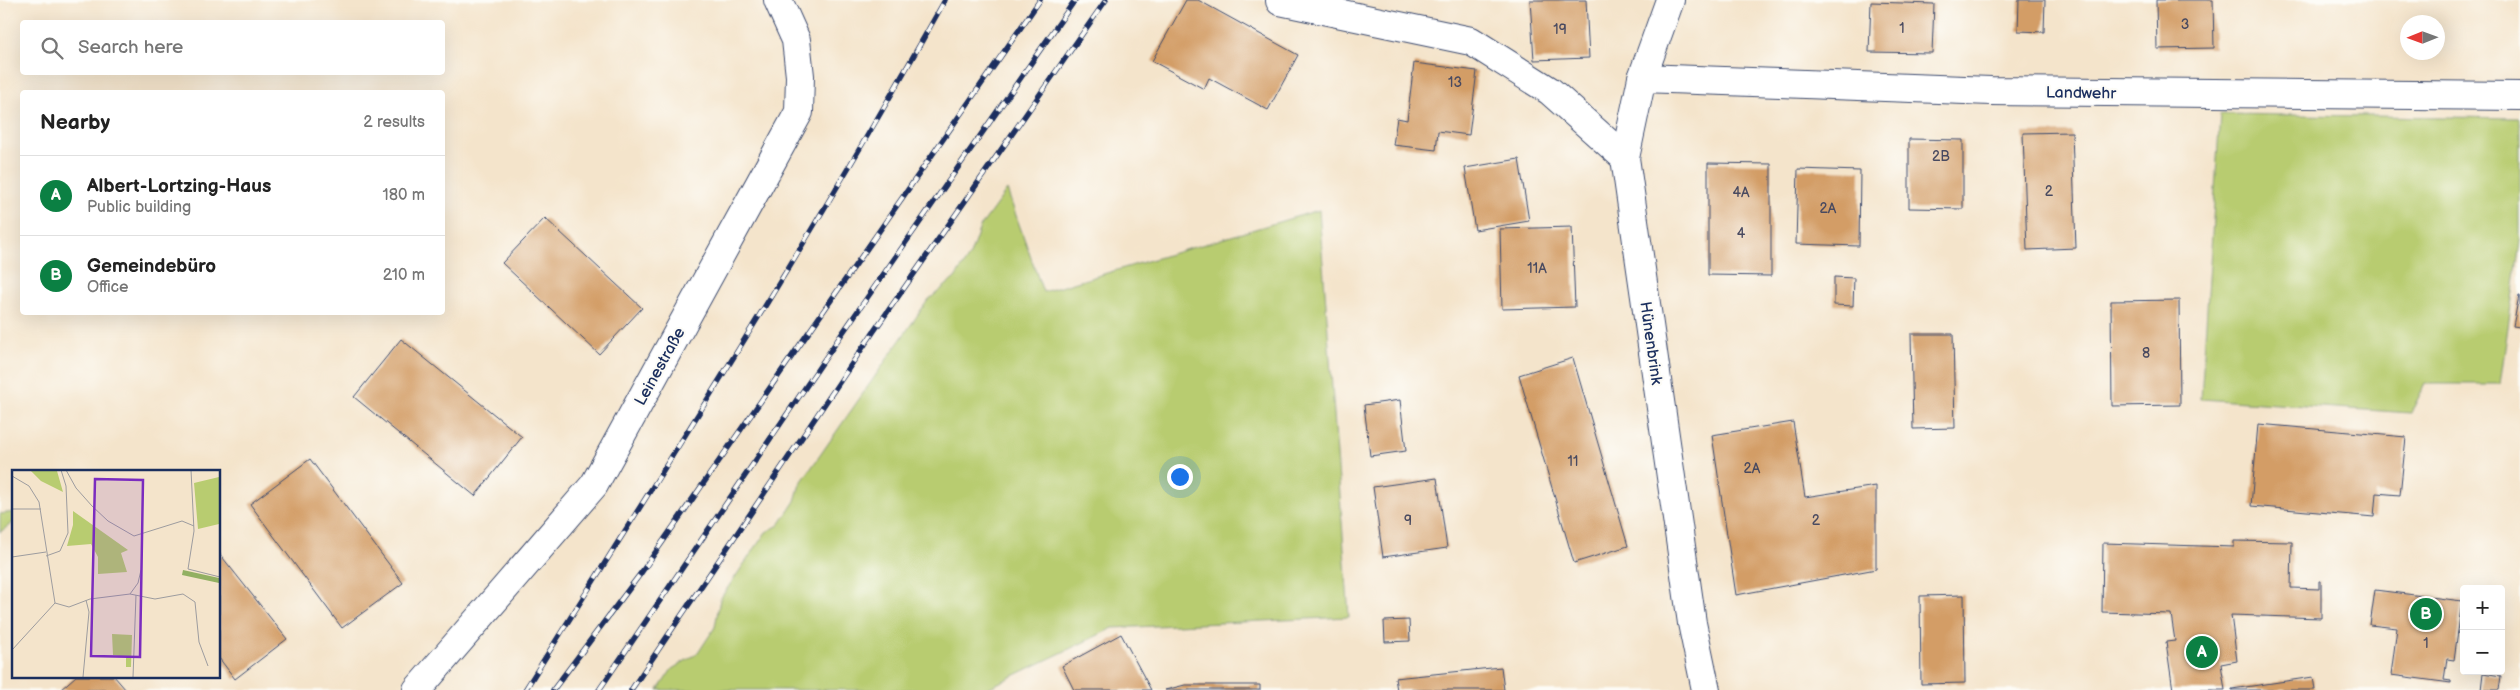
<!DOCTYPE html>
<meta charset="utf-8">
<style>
:root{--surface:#fff;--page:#f6f6f6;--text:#222;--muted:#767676;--line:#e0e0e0;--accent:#0b8043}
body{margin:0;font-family:"Balsamiq Sans",sans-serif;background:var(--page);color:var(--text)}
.controls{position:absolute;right:15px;bottom:15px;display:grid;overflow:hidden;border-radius:5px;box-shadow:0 5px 20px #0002}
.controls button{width:45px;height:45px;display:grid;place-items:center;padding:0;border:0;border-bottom:1px solid var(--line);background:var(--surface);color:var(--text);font:25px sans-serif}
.compass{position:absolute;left:2400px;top:15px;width:45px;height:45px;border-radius:50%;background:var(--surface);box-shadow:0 5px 20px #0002;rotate:269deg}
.you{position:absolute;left:1179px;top:476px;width:18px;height:18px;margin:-12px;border:4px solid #fff;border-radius:50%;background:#1a73e8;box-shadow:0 0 0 8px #1a73e833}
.badge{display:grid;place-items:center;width:32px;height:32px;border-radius:50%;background:var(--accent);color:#fff;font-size:16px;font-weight:700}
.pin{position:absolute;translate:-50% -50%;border:2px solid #fff;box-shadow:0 1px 5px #0006}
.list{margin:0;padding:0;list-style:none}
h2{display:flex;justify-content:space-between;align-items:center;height:65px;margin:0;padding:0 20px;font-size:21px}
h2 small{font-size:16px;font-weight:400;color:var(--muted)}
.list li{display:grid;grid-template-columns:32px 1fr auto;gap:15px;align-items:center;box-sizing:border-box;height:80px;padding:0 20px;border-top:1px solid var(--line)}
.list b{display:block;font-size:19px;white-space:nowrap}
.list p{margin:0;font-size:16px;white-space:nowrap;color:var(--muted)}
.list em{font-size:16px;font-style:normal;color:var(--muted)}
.icon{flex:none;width:28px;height:28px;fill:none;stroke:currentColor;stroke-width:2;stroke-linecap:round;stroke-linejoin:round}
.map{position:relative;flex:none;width:2520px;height:690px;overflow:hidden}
.search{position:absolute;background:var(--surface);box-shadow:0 5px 20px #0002;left:20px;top:20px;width:425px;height:55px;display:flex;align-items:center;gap:12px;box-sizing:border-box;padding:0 18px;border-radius:5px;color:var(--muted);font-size:19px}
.panel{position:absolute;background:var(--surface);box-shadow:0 5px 20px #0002;left:20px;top:90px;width:425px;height:225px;border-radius:5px}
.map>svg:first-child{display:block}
</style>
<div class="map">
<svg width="2520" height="690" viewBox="0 0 2520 690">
<rect width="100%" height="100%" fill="#fdfcf7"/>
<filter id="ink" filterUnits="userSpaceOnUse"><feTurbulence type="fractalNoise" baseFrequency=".02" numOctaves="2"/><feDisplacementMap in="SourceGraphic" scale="10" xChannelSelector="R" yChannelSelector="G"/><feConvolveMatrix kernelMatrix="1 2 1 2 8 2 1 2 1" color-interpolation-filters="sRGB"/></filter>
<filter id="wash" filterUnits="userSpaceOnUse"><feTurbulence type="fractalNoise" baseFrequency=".0096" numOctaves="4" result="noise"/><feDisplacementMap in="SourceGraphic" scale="20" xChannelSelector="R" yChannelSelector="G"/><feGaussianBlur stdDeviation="1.12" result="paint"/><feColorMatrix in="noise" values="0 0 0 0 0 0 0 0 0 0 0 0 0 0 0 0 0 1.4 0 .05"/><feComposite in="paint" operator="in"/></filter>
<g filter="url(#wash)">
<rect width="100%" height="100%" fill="#f4e4cb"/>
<g fill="#b8cc70" stroke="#6a7e67">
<polygon points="2220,114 2520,118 2520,242 2500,384 2425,384 2411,413 2201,399"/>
<polygon points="1007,190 1043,292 1319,210 1349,617 1113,628 984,690 658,690 672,669 698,653 715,627 720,599 766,532 779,525 795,501 800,484 928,300 955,278 970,255 980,227"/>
<polygon points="14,512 14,522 0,532 0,514"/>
</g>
<g id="blocks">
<g fill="#d39d66">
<polygon points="1186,0 1198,0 1298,55 1268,110 1209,78 1204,89 1152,61"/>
<polygon points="1530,0 1586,0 1589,58 1534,60"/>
<polygon points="2019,0 2045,0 2044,32 2018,31"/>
<polygon points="2156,0 2213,0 2214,48 2157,49"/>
<polygon points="1871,2 1934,4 1932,53 1869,52"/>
<polygon points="1414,63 1477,71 1469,135 1438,131 1436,150 1393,145 1397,118 1407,120"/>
<polygon points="2072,132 2076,248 2027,250 2023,133"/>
<polygon points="1909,139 1963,140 1963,209 1909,208"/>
<polygon points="1519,159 1529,221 1475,230 1465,168"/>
<polygon points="1708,163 1771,164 1771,276 1708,275"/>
<polygon points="1798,169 1860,171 1859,246 1796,244"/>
<polygon points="545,218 642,308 599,354 502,263"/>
<polygon points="1572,227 1575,307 1502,309 1500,229"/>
<polygon points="1834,277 1854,278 1853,306 1834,305"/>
<polygon points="2519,296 2520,296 2520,327 2513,326"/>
<polygon points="2179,300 2180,405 2112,406 2111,301"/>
<polygon points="1911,334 1953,334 1955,428 1913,429"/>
<polygon points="401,339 522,437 475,496 354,397"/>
<polygon points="1573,358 1628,546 1574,563 1519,375"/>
<polygon points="1400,400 1406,451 1370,456 1364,405"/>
<polygon points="1793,422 1805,497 1876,486 1876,569 1736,595 1712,435"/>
<polygon points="2258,424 2406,437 2400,495 2376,493 2374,517 2251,506"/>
<polygon points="310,459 403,583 342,628 250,504"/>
<polygon points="1437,478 1447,548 1383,557 1373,487"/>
<polygon points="2234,541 2292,542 2291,588 2319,589 2319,581 2321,581 2321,618 2231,615 2237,661 2221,664 2225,690 2173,690 2166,642 2175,641 2171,614 2102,612 2103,543 2234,547"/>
<polygon points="219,553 287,639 235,679 219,658"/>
<polygon points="2375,590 2462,601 2454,660 2447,659 2444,680 2451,681 2451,683 2391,675 2397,628 2370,625"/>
<polygon points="1964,595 1965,683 1921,684 1920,596"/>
<polygon points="1409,620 1410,641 1385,642 1384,621"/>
<polygon points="1121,634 1151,690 1074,690 1062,666"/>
<polygon points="1501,667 1504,690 1397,690 1395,678"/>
<polygon points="2483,673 2501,676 2499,690 2481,690"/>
<polygon points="76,676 114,676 126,690 60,690"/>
<polygon points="2313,677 2315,690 2232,690 2232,689"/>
<polygon points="1185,685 1260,685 1260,690 1165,690"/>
</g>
</g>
</g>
<g filter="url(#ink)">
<use href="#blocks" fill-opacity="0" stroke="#3c4a6e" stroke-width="1"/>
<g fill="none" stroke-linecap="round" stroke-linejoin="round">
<defs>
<g id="street">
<polyline points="1670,0 1642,78 1625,158 1692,623 1706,690"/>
<polyline points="1280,1 1471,41 1550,91 1625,158"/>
<polyline points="1642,78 1991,91 2520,96"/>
<polyline points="417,690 594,485 799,112 800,76 796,40 778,0"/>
</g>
</defs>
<use href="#street" stroke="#3c4a6e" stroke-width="30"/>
<use href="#street" stroke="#fff" stroke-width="28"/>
<defs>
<g id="rail">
<path d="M525 690C668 462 814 235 945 0"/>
<polyline points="553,690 641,573 1040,0"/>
<polyline points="599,690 839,338 1075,0"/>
<polyline points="631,690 874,331 1106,0"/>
</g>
</defs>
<use href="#rail" stroke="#1b2f5e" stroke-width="5.5"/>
<use href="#rail" stroke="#fdfcf7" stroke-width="4" stroke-dasharray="11" stroke-linecap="butt"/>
</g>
</g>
<g text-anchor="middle" stroke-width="4.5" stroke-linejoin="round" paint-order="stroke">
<g font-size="14" fill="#494a60">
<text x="2185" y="29">3</text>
<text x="1902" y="33">1</text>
<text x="1560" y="34">19</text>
<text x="1455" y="87">13</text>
<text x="1941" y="161">2B</text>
<text x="2049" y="196">2</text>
<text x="1741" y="197">4A</text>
<text x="1828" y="213">2A</text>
<text x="1741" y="238">4</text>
<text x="1537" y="273">11A</text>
<text x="2146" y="358">8</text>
<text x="1573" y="466">11</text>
<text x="1752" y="473">2A</text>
<text x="1408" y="525">9</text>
<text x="1816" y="525">2</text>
<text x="2426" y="648">1</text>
</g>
<g font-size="16" fill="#1b2f5e" stroke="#fdfcf7">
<text transform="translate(2081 92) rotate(1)" y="6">Landwehr</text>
<text transform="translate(1652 343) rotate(82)" y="6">Hünenbrink</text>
<text transform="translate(659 366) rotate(-61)" y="6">Leinestraße</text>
</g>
</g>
<g transform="translate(12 470)">
<rect width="208" height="208" fill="#f4e4cb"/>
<path d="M18 0 45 1 51 22 29 11ZM207 7V54L186 59 182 13ZM61 41 116 80 109 83 115 102 86 104V87L79 74 55 76 61 55ZM100 164 120 165 119 197H114V187L101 185Z" fill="#b8cc70"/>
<path d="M171 100 207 108V113L170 105Z" fill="#92b062"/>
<path fill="none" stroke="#9d9c9f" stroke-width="1" d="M54 0 64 18 80 36 96 51 122 66 170 51 182 56M179 0 182 61 176 99 208 107M0 6 17 16 27 32 43 133M0 39H29M34 86 48 81 56 63 54 16 49 0M0 87 34 82M118 124 126 113 129 100M43 133 57 137 78 129 118 124 143 129 171 124 183 132 187 172 196 196M0 180 43 133M71 207 77 142 74 130M121 207 124 125"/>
<path fill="#7b2cbf" fill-opacity="0.15" stroke="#7b2cbf" stroke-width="2.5" d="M83 9 131 10 128 187 79 186Z"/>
<rect width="208" height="208" fill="none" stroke="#1b2f5e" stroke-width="2.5"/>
</g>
</svg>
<div class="controls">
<button>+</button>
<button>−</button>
</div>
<svg class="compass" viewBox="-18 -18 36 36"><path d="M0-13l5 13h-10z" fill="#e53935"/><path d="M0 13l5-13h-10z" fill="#767676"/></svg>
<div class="you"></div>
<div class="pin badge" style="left:2202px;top:652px">A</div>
<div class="pin badge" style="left:2426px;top:614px">B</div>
<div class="search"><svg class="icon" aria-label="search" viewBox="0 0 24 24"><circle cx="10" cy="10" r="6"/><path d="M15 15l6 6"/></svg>Search here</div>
<section class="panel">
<h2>Nearby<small>2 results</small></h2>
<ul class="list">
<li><span class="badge">A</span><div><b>Albert-Lortzing-Haus</b><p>Public building</p></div><em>180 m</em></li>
<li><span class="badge">B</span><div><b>Gemeindebüro</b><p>Office</p></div><em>210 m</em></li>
</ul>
</section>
</div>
